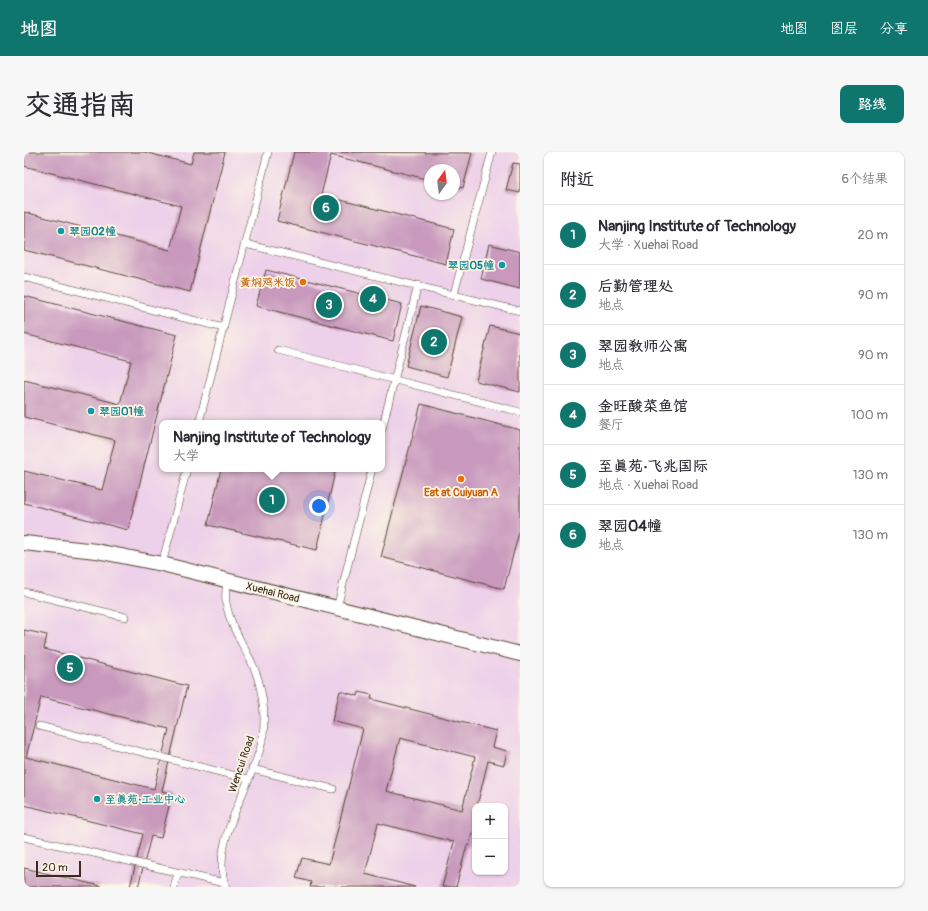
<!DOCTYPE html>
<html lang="zh">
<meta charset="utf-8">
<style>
:root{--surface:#fff;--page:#f7f7f7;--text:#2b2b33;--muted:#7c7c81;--line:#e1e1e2;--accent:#0f766e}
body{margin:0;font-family:Pangolin,"LXGW WenKai TC",sans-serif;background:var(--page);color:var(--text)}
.controls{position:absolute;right:12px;bottom:12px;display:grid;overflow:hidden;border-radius:8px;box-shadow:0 1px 3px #0004}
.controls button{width:36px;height:36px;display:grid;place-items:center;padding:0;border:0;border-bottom:1px solid var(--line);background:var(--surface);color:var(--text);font:20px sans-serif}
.compass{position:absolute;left:400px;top:12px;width:36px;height:36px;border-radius:50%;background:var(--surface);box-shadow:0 1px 3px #0004;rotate:14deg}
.scale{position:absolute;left:12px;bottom:10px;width:45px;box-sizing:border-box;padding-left:4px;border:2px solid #3b2a1e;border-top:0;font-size:11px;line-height:14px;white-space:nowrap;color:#3b2a1e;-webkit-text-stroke:3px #fcf5e5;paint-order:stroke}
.you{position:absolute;left:295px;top:354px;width:14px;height:14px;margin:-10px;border:3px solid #fff;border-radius:50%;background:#1a73e8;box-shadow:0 0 0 6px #1a73e833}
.badge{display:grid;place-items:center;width:26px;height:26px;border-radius:50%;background:var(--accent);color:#fff;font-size:13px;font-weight:700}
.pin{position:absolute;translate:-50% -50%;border:2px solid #fff;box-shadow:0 1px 4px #0006}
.popup{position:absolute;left:135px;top:268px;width:226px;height:52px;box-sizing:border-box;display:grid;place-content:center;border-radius:8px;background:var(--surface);filter:drop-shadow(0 1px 3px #0005);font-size:13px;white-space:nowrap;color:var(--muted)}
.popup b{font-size:15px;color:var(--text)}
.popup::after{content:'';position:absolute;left:50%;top:100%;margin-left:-8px;border:8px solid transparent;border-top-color:var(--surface)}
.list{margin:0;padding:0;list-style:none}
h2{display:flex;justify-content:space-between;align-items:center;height:52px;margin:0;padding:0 16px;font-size:17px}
h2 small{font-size:13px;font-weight:400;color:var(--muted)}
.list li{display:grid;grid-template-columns:26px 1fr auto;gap:12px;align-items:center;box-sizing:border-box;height:60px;padding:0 16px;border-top:1px solid var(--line)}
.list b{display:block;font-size:15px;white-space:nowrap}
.list p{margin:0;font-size:13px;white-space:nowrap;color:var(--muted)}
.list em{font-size:13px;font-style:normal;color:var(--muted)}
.map{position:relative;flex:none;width:496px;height:735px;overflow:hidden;border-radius:8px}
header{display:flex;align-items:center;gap:24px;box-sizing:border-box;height:56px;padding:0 20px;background:var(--accent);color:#fff}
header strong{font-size:19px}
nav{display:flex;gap:22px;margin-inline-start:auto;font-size:14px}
.intro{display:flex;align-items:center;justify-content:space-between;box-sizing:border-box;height:96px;padding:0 24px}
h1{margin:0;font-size:28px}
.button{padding:10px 18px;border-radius:8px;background:var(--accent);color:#fff;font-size:14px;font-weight:700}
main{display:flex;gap:24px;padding:0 24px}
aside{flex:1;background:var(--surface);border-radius:8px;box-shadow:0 1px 3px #0004}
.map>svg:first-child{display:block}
</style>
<header>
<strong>地图</strong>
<nav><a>地图</a><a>图层</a><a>分享</a></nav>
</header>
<div class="intro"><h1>交通指南</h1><a class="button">路线</a></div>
<main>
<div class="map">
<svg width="496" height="735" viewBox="0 0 496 735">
<rect width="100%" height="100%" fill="#fcf5e5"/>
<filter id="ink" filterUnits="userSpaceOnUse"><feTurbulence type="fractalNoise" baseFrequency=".025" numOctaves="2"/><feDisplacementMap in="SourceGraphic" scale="8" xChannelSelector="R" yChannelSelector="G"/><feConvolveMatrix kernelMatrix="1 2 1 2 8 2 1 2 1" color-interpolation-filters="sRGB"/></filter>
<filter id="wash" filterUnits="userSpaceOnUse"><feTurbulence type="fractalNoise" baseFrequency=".012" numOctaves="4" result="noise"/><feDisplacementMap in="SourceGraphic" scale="16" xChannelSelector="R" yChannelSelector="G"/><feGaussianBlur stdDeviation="0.9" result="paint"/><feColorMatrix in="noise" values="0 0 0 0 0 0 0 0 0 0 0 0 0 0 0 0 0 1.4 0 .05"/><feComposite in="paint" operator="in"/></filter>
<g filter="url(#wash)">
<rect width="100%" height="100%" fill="#ecddb9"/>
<path fill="#edd0e9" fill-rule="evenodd" d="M0 0H496V735H0ZM406 18H430V42H406ZM138 271H358V317H138ZM451 654H481V720H451Z"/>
<g id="blocks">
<g fill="#c899bd" fill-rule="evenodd">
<polygon points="0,0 120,0 167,12 170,0 201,0 166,140 0,98 0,60 146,98 157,54 0,14"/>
<polygon points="270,0 448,1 439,36 430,34 430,18 406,18 406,28 307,3 297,43 430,77 422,112 253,69"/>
<polygon points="489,11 496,12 496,41 482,38"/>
<polygon points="465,92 496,100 496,137 457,127"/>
<polygon points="242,118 378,152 369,189 232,154"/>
<polygon points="0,144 153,183 104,378 0,351 0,319 78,338 91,288 0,265 0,228 96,252 107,209 0,182"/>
<polygon points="397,154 438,165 423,225 382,214"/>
<polygon points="466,174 496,181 496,240 452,229"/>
<polygon points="397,252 496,278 496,376 480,437 357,405"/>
<polygon points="197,317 296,317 311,320 293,398 184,373"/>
<path d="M0 478 23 483 20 497 163 534 138 639 148 642 137 686 127 684 114 735H106L119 682 0 653ZM17 545 145 577 130 637 2 605Z"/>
<path d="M316 539 334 544 335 540 348 543 347 547 472 579 468 595 483 599 480 613 464 609 453 654H451V682L448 681 445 694 443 693 432 735H418L430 690 354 671 341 722 391 735H286L287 730 272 726 278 706 305 712 339 577 308 569ZM376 586 451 605 438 658 362 639Z"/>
<polygon points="0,716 77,734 77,735 0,735"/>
</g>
</g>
</g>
<g filter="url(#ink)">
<use href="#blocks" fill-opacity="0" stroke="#564535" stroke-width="1"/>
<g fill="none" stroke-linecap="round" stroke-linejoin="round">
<defs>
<g id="service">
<polyline points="221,92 496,159"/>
<polyline points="0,125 200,176"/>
<polyline points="430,142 468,0"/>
<polyline points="254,198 496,260"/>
<polyline points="175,271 244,0"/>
<polyline points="358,277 394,133"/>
<polyline points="138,412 163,317"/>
<polyline points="0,440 101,465"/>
<polyline points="313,456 348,317"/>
<polyline points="15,574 224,627"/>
<polyline points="228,617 309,637"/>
<polyline points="0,685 200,731"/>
<polyline points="150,735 154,721"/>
<path d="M202 735C184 691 232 628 239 584 242 560 238 531 227 509 218 491 205 471 202 450 201 444 202 436 203 429"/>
</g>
<polyline id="minor" points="0,391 72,399 138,412 496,502"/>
</defs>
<use href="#service" stroke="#564535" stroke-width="8"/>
<use href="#minor" stroke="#564535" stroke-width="16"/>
<use href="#service" stroke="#fff" stroke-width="7"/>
<use href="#minor" stroke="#fff" stroke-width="14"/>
</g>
</g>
<g fill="#0f9aa8" stroke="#fcf5e5" stroke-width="1.5">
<circle cx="37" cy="79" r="4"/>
<circle cx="478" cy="113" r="4"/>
<circle cx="67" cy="259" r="4"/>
<circle cx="73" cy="647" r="4"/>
</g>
<g fill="#e8710a" stroke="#fcf5e5" stroke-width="1.5">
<circle cx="279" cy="130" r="4"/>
<circle cx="437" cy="327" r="4"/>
</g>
<g text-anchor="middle" stroke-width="3.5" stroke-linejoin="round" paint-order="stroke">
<g font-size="11" font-weight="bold" fill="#0d838f" stroke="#fcf5e5" text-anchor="start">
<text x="45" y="83">翠园02幢</text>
<text x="470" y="117" text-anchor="end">翠园05幢</text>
<text x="75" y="263">翠园01幢</text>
<text x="81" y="651">至真苑·工业中心</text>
</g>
<g font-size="11" font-weight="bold" fill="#c56008" stroke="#fcf5e5" text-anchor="end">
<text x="271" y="134">黄焖鸡米饭</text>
<text x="437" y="344" text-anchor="middle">Eat at Cuiyuan A</text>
</g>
<g font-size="11" fill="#3b2a1e" stroke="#fcf5e5">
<text transform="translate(249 440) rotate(14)" y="4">Xuehai Road</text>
<text transform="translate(217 612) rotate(-71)" y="4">Wencui Road</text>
</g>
</g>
</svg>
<div class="controls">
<button>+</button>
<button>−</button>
</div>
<svg class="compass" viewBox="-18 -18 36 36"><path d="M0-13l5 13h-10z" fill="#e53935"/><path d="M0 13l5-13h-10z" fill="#7c7c81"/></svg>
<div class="scale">20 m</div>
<div class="you"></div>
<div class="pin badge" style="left:248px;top:348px">1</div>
<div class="popup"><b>Nanjing Institute of Technology</b>大学</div>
<div class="pin badge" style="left:410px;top:190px">2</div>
<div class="pin badge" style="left:305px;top:153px">3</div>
<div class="pin badge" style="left:349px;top:147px">4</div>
<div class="pin badge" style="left:46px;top:516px">5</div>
<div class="pin badge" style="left:302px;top:56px">6</div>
</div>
<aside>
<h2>附近<small>6个结果</small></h2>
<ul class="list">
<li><span class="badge">1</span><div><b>Nanjing Institute of Technology</b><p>大学 · Xuehai Road</p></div><em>20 m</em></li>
<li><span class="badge">2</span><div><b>后勤管理处</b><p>地点</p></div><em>90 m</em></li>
<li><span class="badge">3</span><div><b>翠园教师公寓</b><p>地点</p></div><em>90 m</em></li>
<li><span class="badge">4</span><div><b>金旺酸菜鱼馆</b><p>餐厅</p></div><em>100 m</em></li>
<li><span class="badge">5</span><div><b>至真苑·飞兆国际</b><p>地点 · Xuehai Road</p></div><em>130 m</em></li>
<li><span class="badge">6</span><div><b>翠园04幢</b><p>地点</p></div><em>130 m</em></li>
</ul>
</aside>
</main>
